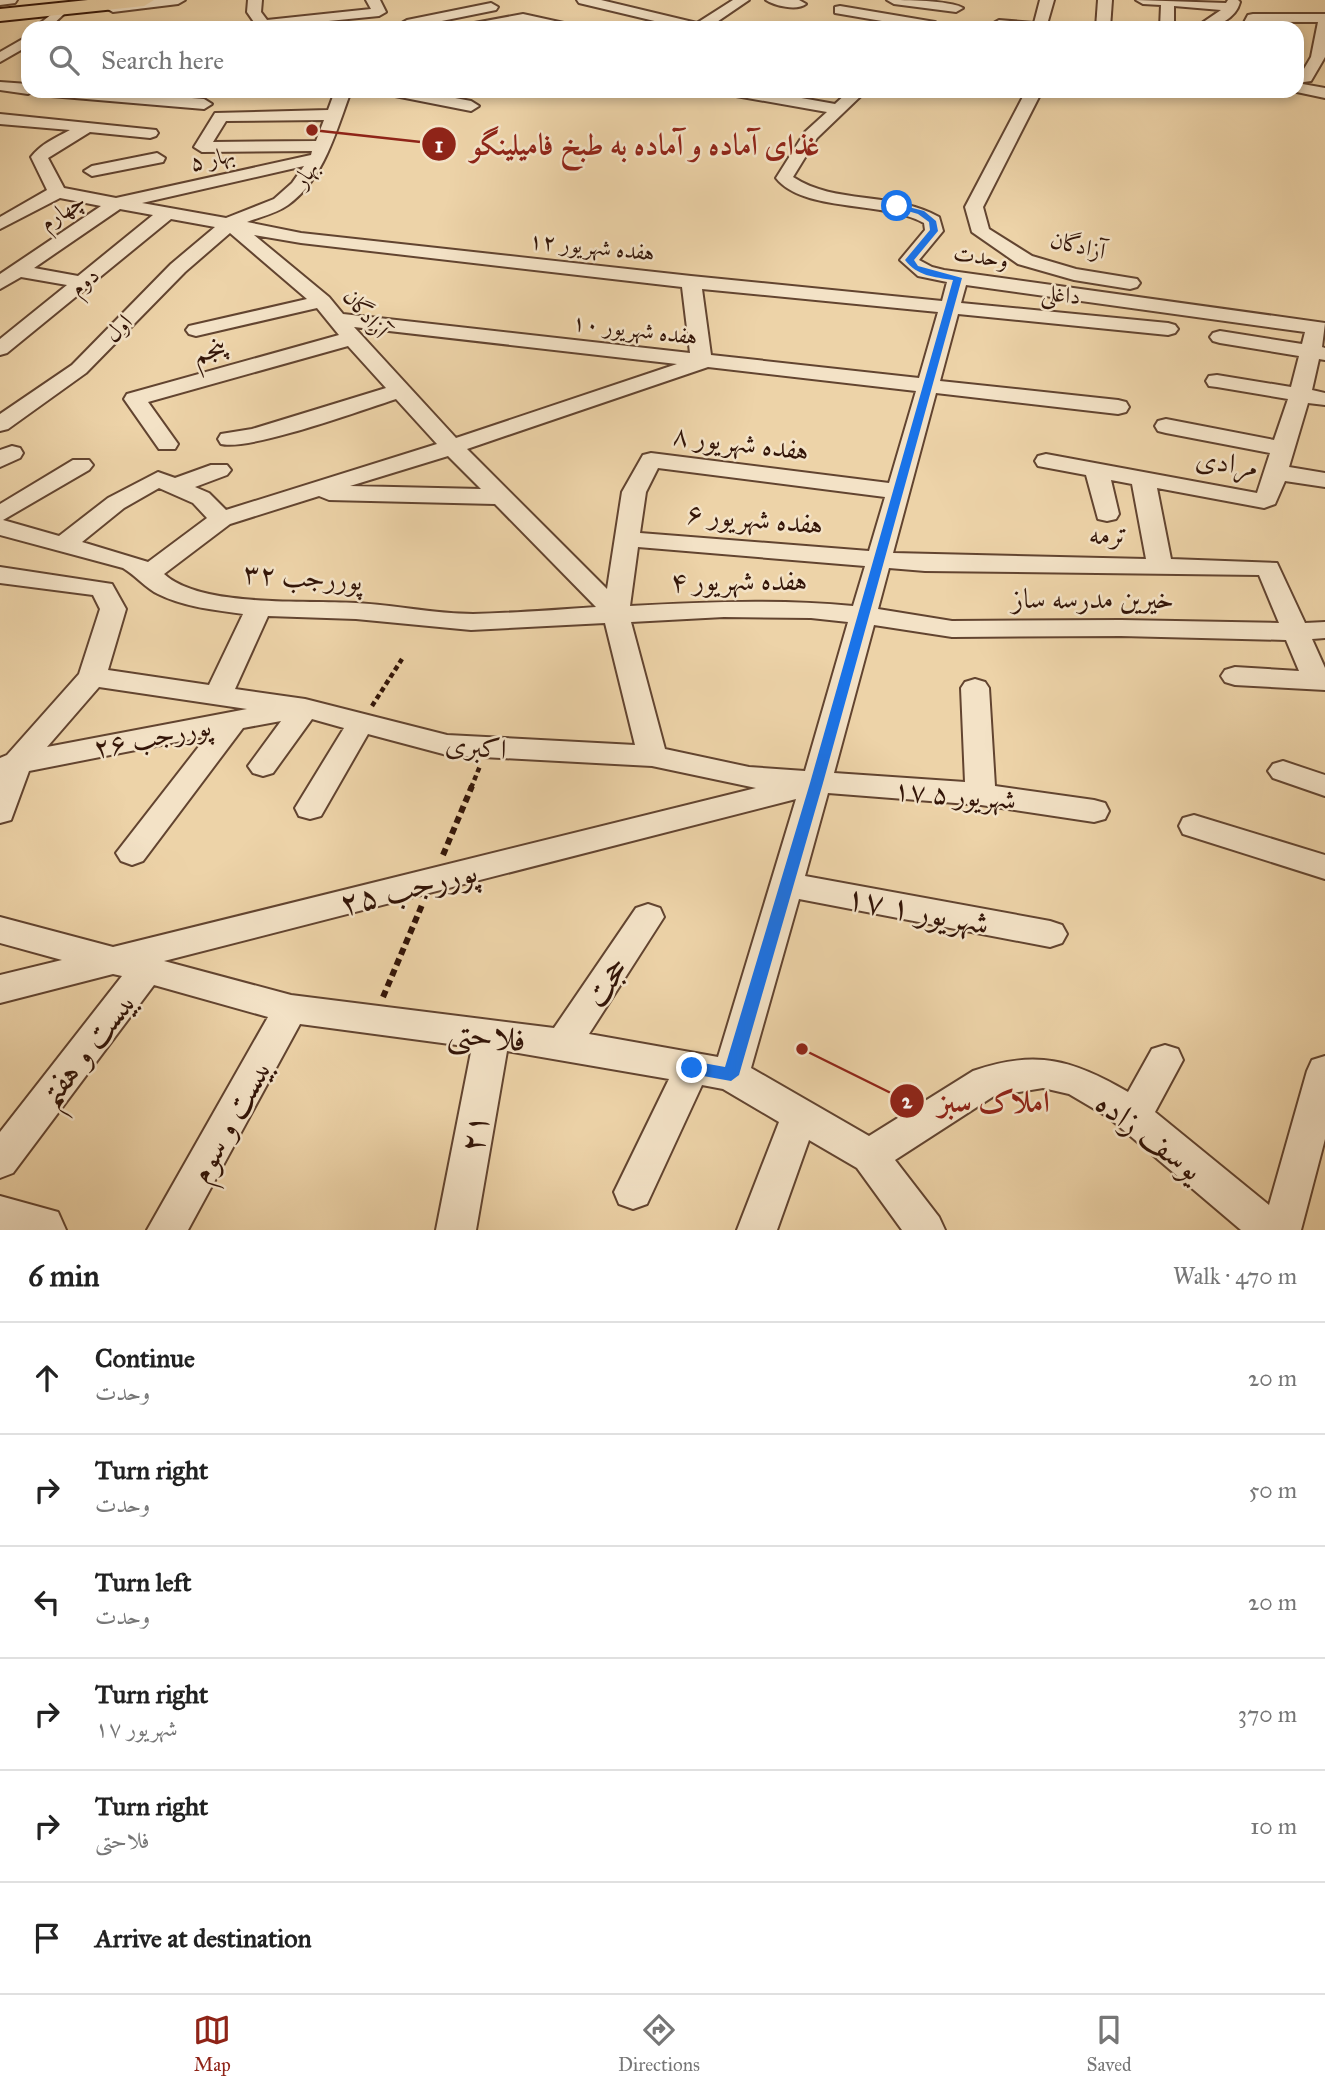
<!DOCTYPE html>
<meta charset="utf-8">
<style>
:root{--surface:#fff;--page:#f6f6f6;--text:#222;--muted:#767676;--line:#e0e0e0;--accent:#8f2418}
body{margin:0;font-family:"IM FELL Great Primer",Amiri,serif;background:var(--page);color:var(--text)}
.stop{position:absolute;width:21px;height:21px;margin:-16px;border:5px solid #1a73e8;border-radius:50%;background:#fff}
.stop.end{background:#1a73e8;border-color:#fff;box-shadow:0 2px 7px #0008}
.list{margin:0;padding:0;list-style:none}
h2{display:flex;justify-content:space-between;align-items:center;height:91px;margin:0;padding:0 28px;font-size:30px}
h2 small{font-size:23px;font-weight:400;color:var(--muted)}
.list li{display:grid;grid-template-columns:46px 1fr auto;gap:21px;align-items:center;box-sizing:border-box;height:112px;padding:0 28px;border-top:2px solid var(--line)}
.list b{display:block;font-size:26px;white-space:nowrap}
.list p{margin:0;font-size:23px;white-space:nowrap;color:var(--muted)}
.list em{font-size:23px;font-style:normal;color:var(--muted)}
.icon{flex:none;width:38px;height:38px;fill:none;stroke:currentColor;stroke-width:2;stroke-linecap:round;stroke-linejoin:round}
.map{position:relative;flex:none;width:1325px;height:1230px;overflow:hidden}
.search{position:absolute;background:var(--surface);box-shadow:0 4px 10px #0003;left:21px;right:21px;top:21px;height:77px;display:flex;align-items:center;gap:18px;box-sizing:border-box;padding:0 24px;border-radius:21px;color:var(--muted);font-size:26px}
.sheet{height:763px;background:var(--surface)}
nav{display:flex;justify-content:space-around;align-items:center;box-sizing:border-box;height:98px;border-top:2px solid var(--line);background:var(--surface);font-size:19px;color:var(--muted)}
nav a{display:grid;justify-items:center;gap:4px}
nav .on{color:var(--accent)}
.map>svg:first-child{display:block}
</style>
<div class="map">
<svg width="1325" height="1230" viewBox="0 0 1325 1230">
<rect width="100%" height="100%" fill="#edd3a8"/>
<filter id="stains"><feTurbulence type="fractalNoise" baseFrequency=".00286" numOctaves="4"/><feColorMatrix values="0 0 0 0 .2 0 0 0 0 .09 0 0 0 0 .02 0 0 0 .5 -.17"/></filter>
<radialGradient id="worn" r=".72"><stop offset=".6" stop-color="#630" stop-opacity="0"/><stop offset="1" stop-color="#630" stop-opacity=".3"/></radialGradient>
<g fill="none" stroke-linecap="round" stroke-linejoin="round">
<defs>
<g id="minor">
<polygon points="0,0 17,0 15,3 0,5"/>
<polygon points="146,0 185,0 178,4 113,12 106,8 113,4"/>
<polygon points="248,0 262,0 261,12 267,20 371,9 366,0 380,0 386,12 379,16 258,28 247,12"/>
<polygon points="577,0 601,0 697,23 733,0 749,0 708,28 684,28 579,3"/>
<path d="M766 0H799L806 4C797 11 775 6 766 0Z"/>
<path d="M887 0C906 0 948 0 963 8L956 12 894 4Z"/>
<polygon points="1040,0 1054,0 1046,28 999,28 992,24 999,20 1034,23"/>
<polygon points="1098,0 1112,0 1110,28 1096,28"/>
<path d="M1136 0 1226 3 1228 0H1238L1240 2C1236 19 1215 28 1200 28L1199 25 1221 10 1174 6V28H1160L1161 5 1143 4Z"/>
<polygon points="491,3 498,7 496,10 407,28 400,24 407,20"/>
<polygon points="840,6 935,22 942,26 923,28 835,13 835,7"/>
<polygon points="57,10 64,14 49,28 34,28"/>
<polygon points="523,14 573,25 575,28 550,28 523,22 491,28 462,28 469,24"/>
<polygon points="1253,14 1325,14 1325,57 1311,81 1297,83 1297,75 1301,74 1311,57 1318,22 1257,22 1253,28 1241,28 1248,15"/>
<polygon points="28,36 28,46 0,62 0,52"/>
<polygon points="0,82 28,84 28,91 34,91 28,94 0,90"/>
<polygon points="1297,83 1325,88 1325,98 1292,91 1297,91"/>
<polygon points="43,91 105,91 204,99 212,104 204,109 51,96"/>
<path d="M335 91H351C336 131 324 179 288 205 277 213 260 217 247 222L301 233 691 276 942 301 947 282 918 276 900 260 925 230 924 223C883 200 804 213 776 178L805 132 827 112 736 96 728 91H762L835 104 849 91H866L817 138 793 177C835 205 892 191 939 217L943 231 919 260 932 267 944 270 1325 323 1322 347 1325 348V360L1319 359 1312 390 1325 393V405L1308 403 1289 467 1325 473V487L1285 481 1275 504 1264 508 1157 488 1171 559 1277 563 1305 623 1325 622V638L1312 639 1325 668V690L1235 685 1225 682 1221 676 1225 670 1235 667 1299 671 1286 640 1121 636 952 637 874 625 834 773 965 782 961 688 965 682 975 679 985 682 989 688 995 786 1094 800 1105 803 1109 811 1105 819 1094 822 981 805 828 793 805 876 1050 921 1062 925 1067 934 1062 943 1050 947 799 899 751 1068 869 1136 973 1071C1036 1049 1073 1060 1128 1092L1152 1049 1165 1045 1178 1049 1183 1060 1155 1112 1269 1205 1307 1071 1312 1060 1325 1056V1139L1301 1230H1241L1108 1117 1069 1094 1043 1088 994 1096 895 1160 939 1217 945 1230H902L857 1168 809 1140 777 1230H737L779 1122 723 1089 702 1085 647 1204 633 1209 619 1204 614 1192 669 1079 507 1051 476 1230H436L472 1047 300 1024 188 1230H147L268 1017 154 985 13 1173 0 1178V1132L122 976 113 974 0 1003V975L62 960 0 943V917L113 947 756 788 652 766 447 755 368 734 321 816 310 819 299 816 295 808 344 728 312 719 273 773 263 776 253 773 248 766 281 721 243 728 143 861 132 865 121 861 116 853 207 736 29 771 11 820 0 823V758L7 755 79 674 100 609 93 595 0 583V567L112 584 126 609 108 670 209 685 243 614C215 610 184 607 158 594 147 589 135 575 123 568L0 535V504L73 460H89L93 465 89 470 3 520 59 536 108 498 158 472 175 478 211 465H227L231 470 227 475 195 487 209 493 226 510 437 444 396 399C362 410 250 451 221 444L218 439 221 434 252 429 386 388 348 346 148 402 178 444 175 449H159L124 399 127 394 339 335 317 308 196 336 189 334 186 330 189 326 307 299 230 233 185 272 86 373 8 429 0 431V414L72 365 171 264 215 227 171 219 7 353 0 355V339L67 285 21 277 0 289V274L101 206 60 198 0 229V217L47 190 31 157C41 144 55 138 70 130L0 124V114L156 130 158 133 156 136 150 138 90 132 48 158 64 188 116 198 311 155 312 151 202 152 194 147 215 113 328 110ZM324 120 316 141 213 142 226 121ZM304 166 292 183 274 199 226 218 142 203ZM120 209 153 215 78 276 34 268ZM254 235 301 243 682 287 690 353 343 314 329 297ZM966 285 1305 332 1302 344 1220 331 1213 333 1210 337 1213 341 1220 343 1299 356 1291 387 1217 375 1209 376 1206 381 1209 386 1217 387 1288 399 1274 440 1166 419 1158 421 1155 426 1158 431 1166 433 1270 453 1257 493 1046 454 1038 456 1035 461 1038 466 1086 475 1098 519 1107 521 1116 519 1119 514 1111 480 1132 484 1146 559 893 553 936 393 1118 414 1126 412 1129 407 1126 402 1118 400 940 381 958 314 1168 335 1175 333 1178 329 1175 325 1168 323 961 303ZM702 289 938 312 919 378 711 355ZM354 327 677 364 456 438ZM708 367 916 391 889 483 651 453 643 455 622 492 607 589 467 449ZM448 456 481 489 350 486ZM658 468 885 497 869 551 640 533 646 492ZM159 488 193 503 207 518 148 562 82 542 124 508ZM319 496 329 500 495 504 596 607C555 610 514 613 473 614 434 614 395 605 356 603 307 600 201 608 164 574L230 524ZM638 547 865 566 853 606C778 599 705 602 630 606ZM889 568 925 571 1259 575 1279 623 1121 620 952 621 878 609ZM268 616 356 619 471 630 605 623 635 745 447 735 305 699 235 689ZM724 617 811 618 848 622 805 771 749 767 665 749 631 622ZM99 687 247 709 47 747ZM796 799 718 1057 589 1034 664 917 660 908 648 904 636 908 554 1028 291 995 164 961Z"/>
<polygon points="387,91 418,91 471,101 479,106 471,111 395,96"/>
<polygon points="1026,91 1042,91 983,207 989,229 1032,256 1076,269 1137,279 1140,283 1137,287 1130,289 1074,280 1018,264 972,232 965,207"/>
<polygon points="157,153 165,158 163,162 92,176 84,171 92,166"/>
<polygon points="12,446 20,448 23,453 20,458 0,467 0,450"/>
<polygon points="1283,761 1325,775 1325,796 1273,778 1268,771 1273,764"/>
<polygon points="1194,815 1325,855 1325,879 1183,834 1179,826 1183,818"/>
<polygon points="0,1196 58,1212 66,1230 0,1230"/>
</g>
<polygon id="highway" points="88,0 154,0 144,6 0,21 0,9"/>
</defs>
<use href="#minor" stroke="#624430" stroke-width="4"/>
<use href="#highway" stroke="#331508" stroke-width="4"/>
<g stroke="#331508" stroke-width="4.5" stroke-dasharray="5 3.5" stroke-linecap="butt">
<polyline points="372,706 402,659"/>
<polyline points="471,788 480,766"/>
</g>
<g stroke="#331508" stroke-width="6" stroke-dasharray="7 4.5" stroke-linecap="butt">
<polyline points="443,855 472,786"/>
<polyline points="383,997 422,905"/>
</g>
<use href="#minor" fill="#f3e2c6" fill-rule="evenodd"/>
<use href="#highway" fill="#edd3a8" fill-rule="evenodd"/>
</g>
<path fill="#1a73e8" d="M897 204 924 211 936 221 938 231 914 260 918 266 962 278 823 783 739 1075 731 1081 692 1074 684 1068 692 1061 725 1067 810 783 953 280C934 277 917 276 905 260L930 230 929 222 918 214 894 207Z"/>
<g text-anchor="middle" stroke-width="5" stroke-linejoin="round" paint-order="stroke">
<g font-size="23" fill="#331508" stroke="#f3e2c6">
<text transform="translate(212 158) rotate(-13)" y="8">بهار ۵</text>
<text transform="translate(305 174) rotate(-54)" y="8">بهار</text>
<text transform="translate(62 211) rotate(-34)" y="8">چهارم</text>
<text transform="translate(1078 245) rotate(13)" y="8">آزادگان</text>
<text transform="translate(592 246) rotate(6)" y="8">هفده شهریور ۱۲</text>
<text transform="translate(981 256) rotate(8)" y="8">وحدت</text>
<text transform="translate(84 281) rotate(-39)" y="8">دوم</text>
<text transform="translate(1061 294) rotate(6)" y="8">داغلی</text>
<text transform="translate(366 313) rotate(50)" y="8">آزادگان</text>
<text transform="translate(118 328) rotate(-46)" y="8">اول</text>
<text transform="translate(635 329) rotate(7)" y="8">هفده شهریور ۱۰</text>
</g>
<g font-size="28" fill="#331508" stroke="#f3e2c6">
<text transform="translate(209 349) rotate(-16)" y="10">پنجم</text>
<text transform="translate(741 442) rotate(7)" y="10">هفده شهریور ۸</text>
<text transform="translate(1227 462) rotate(8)" y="10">مرادی</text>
<text transform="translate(755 518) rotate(5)" y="10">هفده شهریور ۶</text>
<text transform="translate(1108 534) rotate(1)" y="10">ترمه</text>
<text transform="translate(303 576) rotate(4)" y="10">پوررجب ۳۲</text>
<text x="739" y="590">هفده شهریور ۴</text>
<text x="1093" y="608">خیرین مدرسه ساز</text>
<text transform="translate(152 736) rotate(-11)" y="10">پوررجب ۲۶</text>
<text transform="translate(476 746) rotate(6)" y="10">اکبری</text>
<text transform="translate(955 794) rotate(5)" y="10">۱۷ شهریور ۵</text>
</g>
<g font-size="33" fill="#331508" stroke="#f3e2c6">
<text transform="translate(408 886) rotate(-14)" y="12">پوررجب ۲۵</text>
<text transform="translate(918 909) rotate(11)" y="12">۱۷ شهریور ۱</text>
<text transform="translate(605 981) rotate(-56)" y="12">حجت</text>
<text transform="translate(487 1035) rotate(7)" y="12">فلاحتی</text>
<text transform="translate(86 1048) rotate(-52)" y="12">بیست و هفتم</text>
<text transform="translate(229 1120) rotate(-61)" y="12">بیست و سوم</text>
<text transform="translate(473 1133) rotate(-80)" y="12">۲۱</text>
<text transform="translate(1150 1135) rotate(37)" y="12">یوسف زاده</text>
</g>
</g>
<path fill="none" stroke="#8f2418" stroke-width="2.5" d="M312 130L439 144M802 1049L907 1101"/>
<g fill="#8f2418" stroke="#f3e2c6" stroke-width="2.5">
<circle cx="312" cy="130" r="7"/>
<circle cx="802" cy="1049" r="7"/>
<circle cx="439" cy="144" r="18"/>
<circle cx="907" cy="1101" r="18"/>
</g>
<g font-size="21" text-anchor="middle" font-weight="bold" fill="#fff">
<text x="439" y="152">1</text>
<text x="907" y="1108">2</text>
</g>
<g font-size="30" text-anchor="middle" font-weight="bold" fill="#8f2418" stroke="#f3e2c6" stroke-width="5" stroke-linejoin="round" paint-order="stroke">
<text x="645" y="155">غذای آماده و آماده به طبخ فامیلینگو</text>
<text x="994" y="1112">املاک سبز</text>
</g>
<rect width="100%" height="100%" filter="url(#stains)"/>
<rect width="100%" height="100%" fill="url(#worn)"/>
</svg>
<div class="stop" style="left:897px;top:206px"></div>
<div class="stop end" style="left:692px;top:1068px"></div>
<div class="search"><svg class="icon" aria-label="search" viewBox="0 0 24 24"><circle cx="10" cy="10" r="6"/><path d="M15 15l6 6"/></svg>Search here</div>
</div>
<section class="sheet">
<h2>6 min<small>Walk · 470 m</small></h2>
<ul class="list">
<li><svg class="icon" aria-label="ahead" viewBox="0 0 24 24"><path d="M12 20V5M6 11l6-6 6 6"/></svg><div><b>Continue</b><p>وحدت</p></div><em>20 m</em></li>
<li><svg class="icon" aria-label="right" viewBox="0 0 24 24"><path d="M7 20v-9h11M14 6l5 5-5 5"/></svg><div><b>Turn right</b><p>وحدت</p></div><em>50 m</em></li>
<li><svg class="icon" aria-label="left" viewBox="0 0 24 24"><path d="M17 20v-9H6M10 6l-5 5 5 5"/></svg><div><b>Turn left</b><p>وحدت</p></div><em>20 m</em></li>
<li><svg class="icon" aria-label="right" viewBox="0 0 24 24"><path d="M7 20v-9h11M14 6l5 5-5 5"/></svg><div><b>Turn right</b><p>۱۷ شهریور</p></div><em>370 m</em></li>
<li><svg class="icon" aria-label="right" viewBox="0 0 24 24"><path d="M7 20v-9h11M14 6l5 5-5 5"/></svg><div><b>Turn right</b><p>فلاحتی</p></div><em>10 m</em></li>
<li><svg class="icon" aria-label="arrive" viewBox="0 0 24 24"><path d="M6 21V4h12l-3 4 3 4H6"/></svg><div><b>Arrive at destination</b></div></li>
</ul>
</section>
<nav>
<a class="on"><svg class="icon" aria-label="map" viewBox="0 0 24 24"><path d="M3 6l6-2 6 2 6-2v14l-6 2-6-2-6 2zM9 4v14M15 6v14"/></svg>Map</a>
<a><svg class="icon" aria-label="directions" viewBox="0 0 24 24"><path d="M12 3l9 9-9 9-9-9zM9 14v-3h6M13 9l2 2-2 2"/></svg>Directions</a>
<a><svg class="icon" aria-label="saved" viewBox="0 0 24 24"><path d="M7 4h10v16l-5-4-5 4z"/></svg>Saved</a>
</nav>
